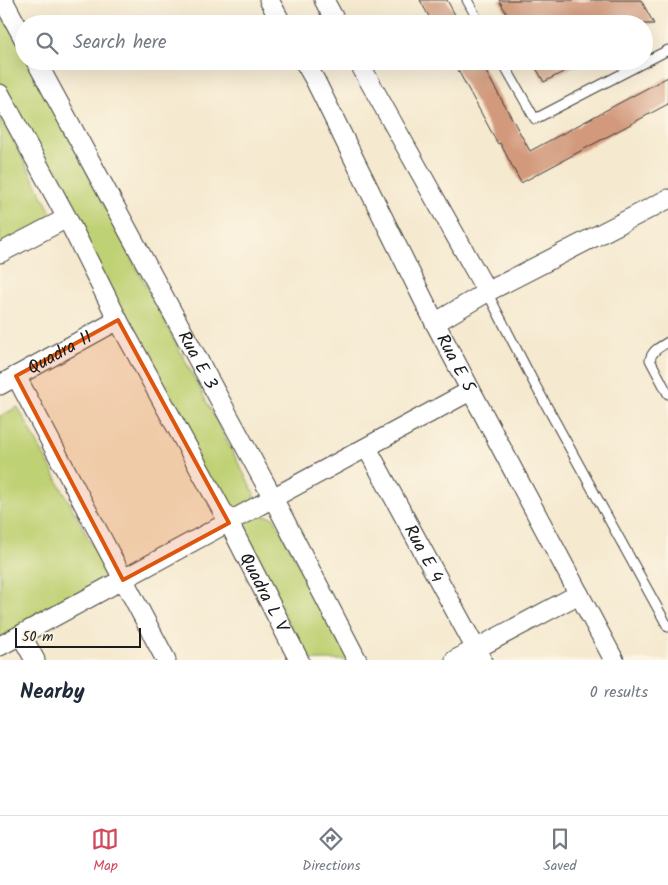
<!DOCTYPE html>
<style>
:root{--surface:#fff;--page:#f2f2f3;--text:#1f2937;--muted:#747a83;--line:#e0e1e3;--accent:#d1495b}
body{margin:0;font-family:Kalam,sans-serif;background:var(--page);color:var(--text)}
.scale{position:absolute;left:15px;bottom:12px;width:126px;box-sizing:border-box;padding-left:5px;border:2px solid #1c1c1c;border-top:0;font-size:14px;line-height:18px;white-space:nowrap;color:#1c1c1c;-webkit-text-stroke:4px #fcf5e5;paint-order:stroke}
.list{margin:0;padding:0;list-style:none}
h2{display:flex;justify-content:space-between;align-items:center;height:65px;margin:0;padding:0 20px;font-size:21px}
h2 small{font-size:16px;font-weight:400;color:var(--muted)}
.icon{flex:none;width:28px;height:28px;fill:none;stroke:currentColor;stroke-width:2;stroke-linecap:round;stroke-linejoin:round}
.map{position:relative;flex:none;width:668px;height:660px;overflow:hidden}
.search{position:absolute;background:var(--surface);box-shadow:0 5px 20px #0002;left:15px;right:15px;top:15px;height:55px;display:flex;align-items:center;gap:12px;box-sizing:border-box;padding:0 18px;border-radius:28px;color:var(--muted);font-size:19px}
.sheet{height:155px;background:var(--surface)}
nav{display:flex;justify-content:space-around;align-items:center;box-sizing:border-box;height:70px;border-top:1px solid var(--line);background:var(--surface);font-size:14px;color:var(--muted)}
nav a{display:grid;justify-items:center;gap:2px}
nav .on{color:var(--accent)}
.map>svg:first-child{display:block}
</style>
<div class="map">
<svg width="668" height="660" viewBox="0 0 668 660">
<rect width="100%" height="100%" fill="#fcf5e5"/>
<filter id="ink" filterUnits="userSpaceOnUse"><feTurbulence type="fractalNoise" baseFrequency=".02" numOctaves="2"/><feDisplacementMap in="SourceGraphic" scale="10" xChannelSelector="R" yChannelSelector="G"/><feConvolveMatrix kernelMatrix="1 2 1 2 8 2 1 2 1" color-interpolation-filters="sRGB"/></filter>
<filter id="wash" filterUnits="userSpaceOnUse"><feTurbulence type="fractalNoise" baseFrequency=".0096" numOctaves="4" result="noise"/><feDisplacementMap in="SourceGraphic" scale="20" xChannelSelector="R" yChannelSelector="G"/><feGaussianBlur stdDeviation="1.12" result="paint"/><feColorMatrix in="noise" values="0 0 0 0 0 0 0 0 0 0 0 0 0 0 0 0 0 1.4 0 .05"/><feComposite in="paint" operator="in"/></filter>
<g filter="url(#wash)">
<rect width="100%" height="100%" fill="#f5e9cf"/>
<g fill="#bfd174" stroke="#6e7648">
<polygon points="0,6 24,51 24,61 29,61 254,493 253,500 246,510 222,511 0,85"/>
<polygon points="0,116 54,218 0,247"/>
<polygon points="18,407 113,584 0,644 0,416"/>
<path d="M260 516H267L274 518 349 660H308L242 535C245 524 250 519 260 516Z"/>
</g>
<g id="blocks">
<g fill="#d2997c">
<polygon points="420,0 447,0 460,24 433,24"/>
<polygon points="499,0 641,0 654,24 516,24 513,18 510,20"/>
<polygon points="453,61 480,61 530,151 668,77 668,104 521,183 500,143 498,144"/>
<polygon points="532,61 584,61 544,82"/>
</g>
</g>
</g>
<g filter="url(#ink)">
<use href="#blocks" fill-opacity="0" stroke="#3d3b37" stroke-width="1"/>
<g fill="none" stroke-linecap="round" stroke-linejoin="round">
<defs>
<g id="service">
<polyline points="467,0 480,24"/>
<polyline points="502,61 535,119 668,50"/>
<polyline points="487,292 534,383 668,627"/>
<path d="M668 342C660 347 652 350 650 360L668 394"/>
</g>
<g id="minor">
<polyline points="3,0 24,39"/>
<polyline points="269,0 282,24"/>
<polyline points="324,0 337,24"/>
<path id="s1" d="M36 61 273 498 357 660"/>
<path id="s2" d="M304 61 315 80 435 323 614 660"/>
<polyline points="358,61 487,292"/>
<path id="s3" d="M0 94 67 218 118 320 229 523 299 660"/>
<polyline points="0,253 67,218"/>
<polyline points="435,323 487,292 668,199"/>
<polyline points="16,376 166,660"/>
<path id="s4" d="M0 385 118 320"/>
<path id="s5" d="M367 448 482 660"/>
<polyline points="21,635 35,660"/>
<polyline points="0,646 470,391"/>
<polyline points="455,660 579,594"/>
</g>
</defs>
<use href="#service" stroke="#3d3b37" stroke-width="11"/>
<use href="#minor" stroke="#3d3b37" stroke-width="21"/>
<use href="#service" stroke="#fff" stroke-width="9"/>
<use href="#minor" stroke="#fff" stroke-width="19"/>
</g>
</g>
<path fill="#de560d" fill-opacity="0.2" stroke="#de560d" stroke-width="4" stroke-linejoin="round" d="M118 320 229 523 123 580 16 376Z"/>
<g text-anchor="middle" stroke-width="5" stroke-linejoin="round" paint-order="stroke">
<g font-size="18" fill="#1c1c1c" stroke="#fcf5e5">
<text dy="6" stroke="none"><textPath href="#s4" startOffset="68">Quadra 11</textPath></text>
<text dy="6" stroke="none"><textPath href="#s1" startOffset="340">Rua E 3</textPath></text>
<text dy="6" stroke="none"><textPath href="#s2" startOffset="338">Rua E 5</textPath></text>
<text dy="6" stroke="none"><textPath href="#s5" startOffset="120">Rua E 4</textPath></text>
<text dy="6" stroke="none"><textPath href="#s3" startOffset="564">Quadra L V</textPath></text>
</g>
</g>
</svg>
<div class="scale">50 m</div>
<div class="search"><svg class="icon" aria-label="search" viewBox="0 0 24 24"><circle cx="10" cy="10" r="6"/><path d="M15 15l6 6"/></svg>Search here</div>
</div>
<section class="sheet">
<h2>Nearby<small>0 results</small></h2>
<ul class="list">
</ul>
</section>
<nav>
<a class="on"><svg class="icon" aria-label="map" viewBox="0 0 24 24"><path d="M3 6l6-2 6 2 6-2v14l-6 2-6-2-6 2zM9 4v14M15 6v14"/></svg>Map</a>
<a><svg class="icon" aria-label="directions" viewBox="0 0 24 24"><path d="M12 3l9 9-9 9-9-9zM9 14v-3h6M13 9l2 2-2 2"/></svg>Directions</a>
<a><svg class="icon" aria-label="saved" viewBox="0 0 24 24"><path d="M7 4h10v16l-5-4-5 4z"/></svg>Saved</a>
</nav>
